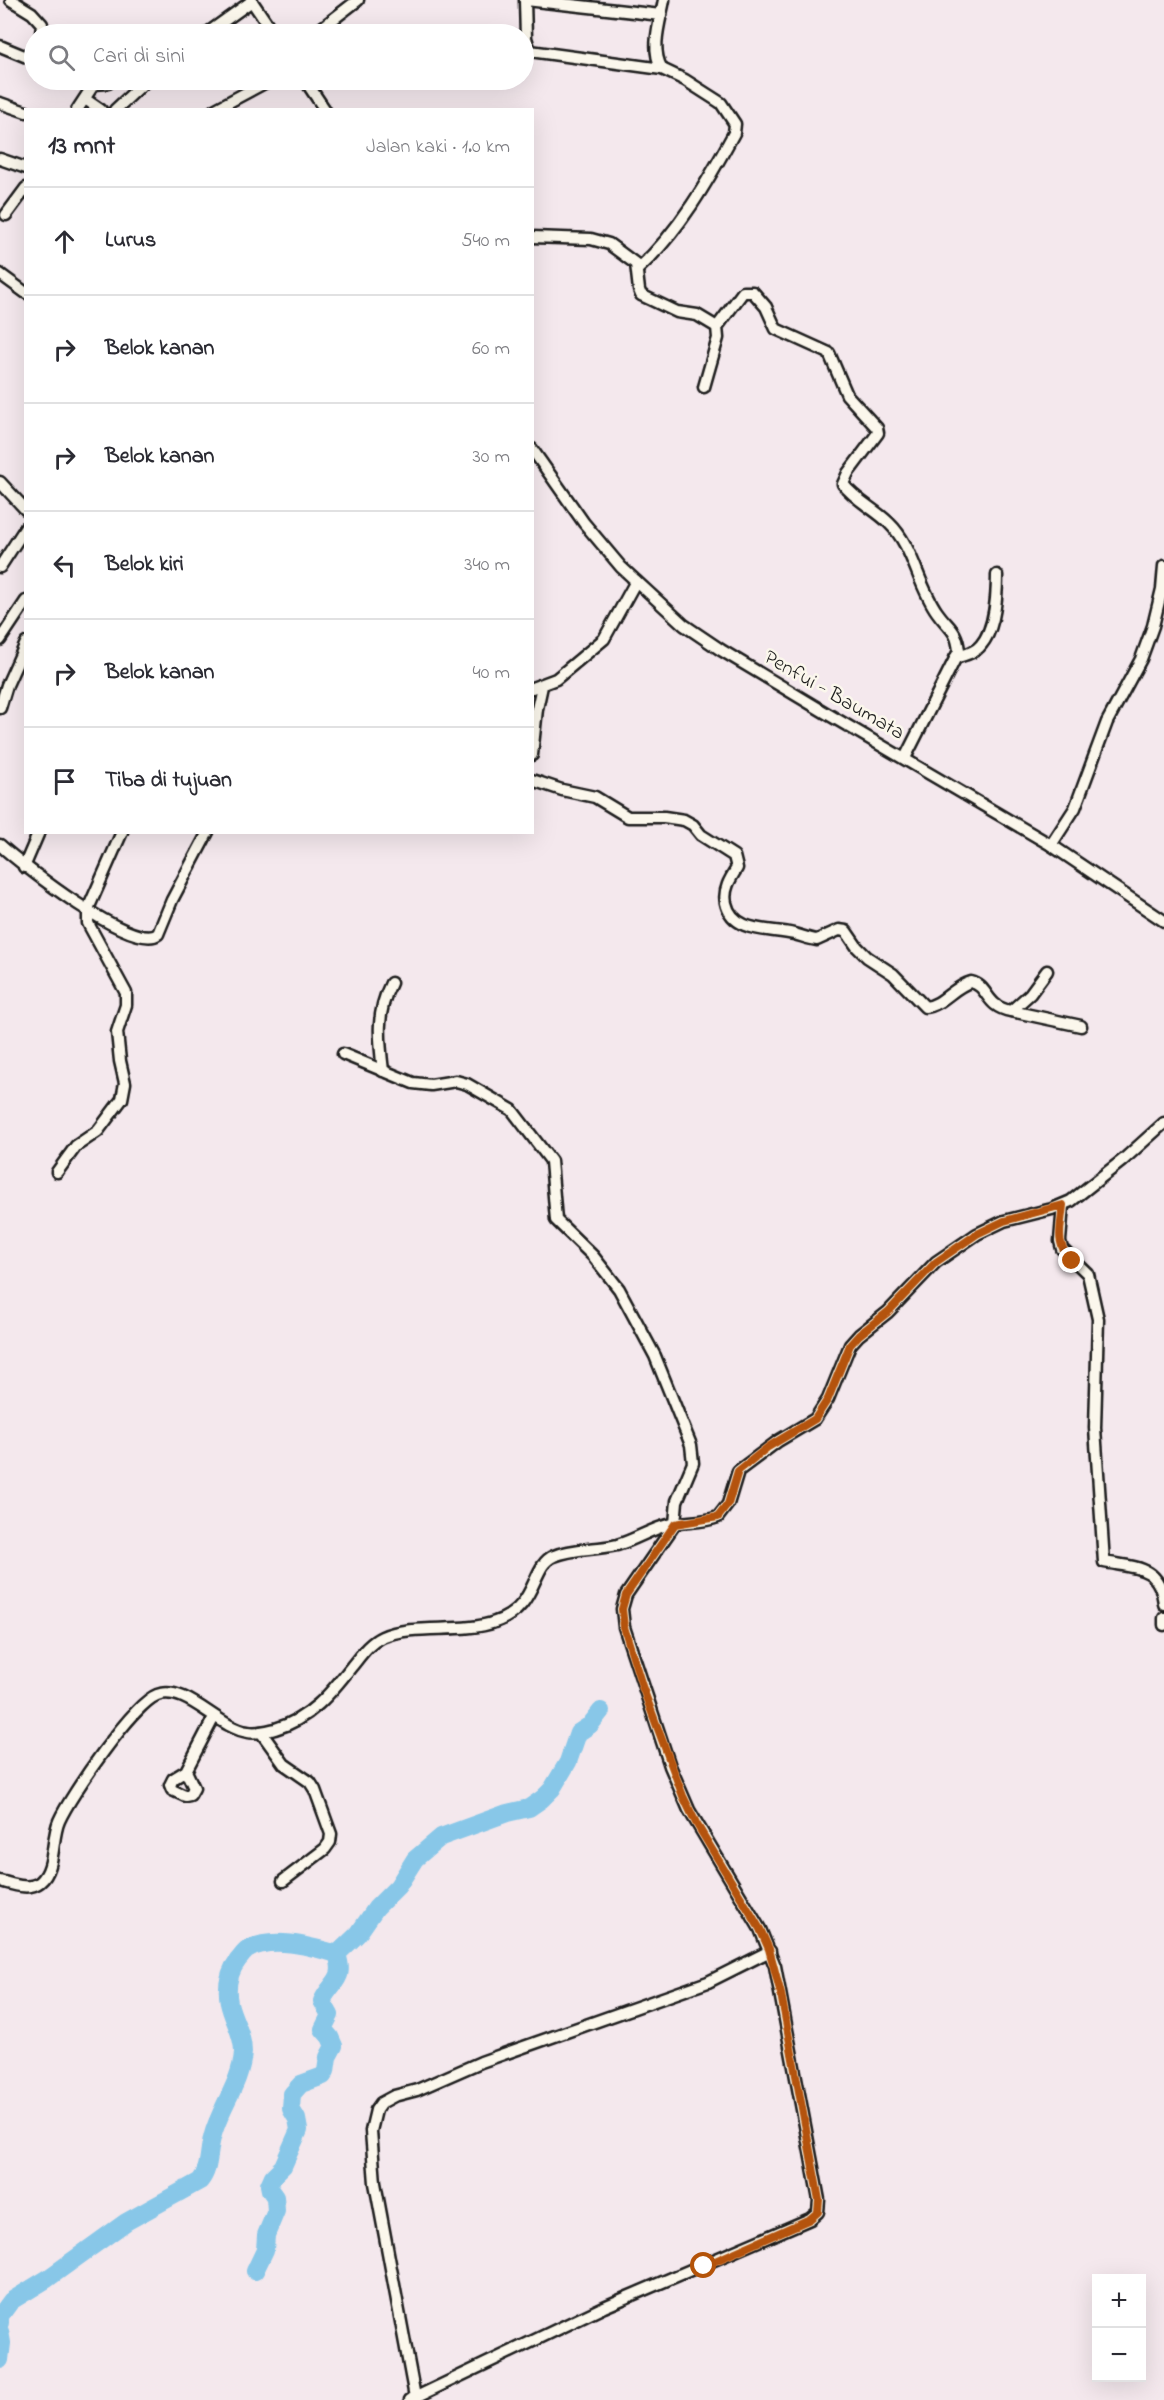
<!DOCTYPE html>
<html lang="id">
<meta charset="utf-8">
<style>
:root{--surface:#fff;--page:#f2f2f3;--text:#2b2b33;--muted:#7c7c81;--line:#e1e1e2}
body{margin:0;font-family:"Indie Flower",sans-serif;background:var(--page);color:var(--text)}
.controls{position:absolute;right:18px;bottom:18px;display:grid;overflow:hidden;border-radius:0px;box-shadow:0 6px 24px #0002}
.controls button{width:54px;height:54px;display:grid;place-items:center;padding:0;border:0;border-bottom:2px solid var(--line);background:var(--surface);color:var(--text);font:30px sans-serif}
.stop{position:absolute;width:18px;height:18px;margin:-14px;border:4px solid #b45309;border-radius:50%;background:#fff}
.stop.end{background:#b45309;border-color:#fff;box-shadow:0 2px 6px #0008}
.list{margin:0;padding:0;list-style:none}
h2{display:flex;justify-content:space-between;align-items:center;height:78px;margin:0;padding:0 24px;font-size:26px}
h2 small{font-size:20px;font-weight:400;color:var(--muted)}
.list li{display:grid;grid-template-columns:39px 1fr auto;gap:18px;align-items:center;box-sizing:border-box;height:108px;padding:0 24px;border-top:2px solid var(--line)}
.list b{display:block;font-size:22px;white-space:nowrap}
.list em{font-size:20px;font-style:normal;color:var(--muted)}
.icon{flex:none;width:33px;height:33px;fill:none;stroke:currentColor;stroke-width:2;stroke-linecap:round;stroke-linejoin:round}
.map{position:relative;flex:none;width:1164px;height:2400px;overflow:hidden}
.search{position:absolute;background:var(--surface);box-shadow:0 6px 24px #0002;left:24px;top:24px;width:510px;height:66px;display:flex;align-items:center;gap:15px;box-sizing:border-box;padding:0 21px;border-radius:33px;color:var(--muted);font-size:22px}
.panel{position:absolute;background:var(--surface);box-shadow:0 6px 24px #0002;left:24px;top:108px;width:510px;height:726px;border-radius:0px}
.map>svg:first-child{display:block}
</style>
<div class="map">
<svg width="1164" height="2400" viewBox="0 0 1164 2400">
<rect width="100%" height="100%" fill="#f4e8ed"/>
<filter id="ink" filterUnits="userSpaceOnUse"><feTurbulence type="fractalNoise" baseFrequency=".0167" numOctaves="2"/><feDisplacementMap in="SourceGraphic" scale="12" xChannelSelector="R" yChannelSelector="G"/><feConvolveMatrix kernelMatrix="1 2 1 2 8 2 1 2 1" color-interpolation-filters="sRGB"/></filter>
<g filter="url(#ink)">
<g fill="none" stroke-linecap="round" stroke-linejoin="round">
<g stroke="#88c7e8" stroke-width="18">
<path d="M255 2271 265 2250 266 2235 276 2211 275 2197 270 2190 269 2185 273 2176 283 2166 299 2130 297 2119 291 2109 292 2094 301 2084 323 2076 326 2071 328 2057 334 2046 330 2037 323 2029 330 2015 322 2001C332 1980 346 1981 337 1954"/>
<path d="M0 2323V2316L11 2301 47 2279 126 2222 200 2181C210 2169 208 2153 212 2138 219 2108 241 2084 243 2052 243 2033 233 2021 229 2003 226 1987 228 1973 238 1960 241 1957 244 1952 247 1950 272 1935 312 1947 337 1954L358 1934 376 1908 398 1886 415 1859 441 1837 507 1813 529 1808 542 1799 552 1789 568 1762 578 1733 590 1725 601 1711"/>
<polyline points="0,2331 2,2343 0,2360"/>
</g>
<defs>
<g id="minor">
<polyline points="11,0 32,13 42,24 41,34"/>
<polyline points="251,0 274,34"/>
<path d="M525 0 526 38 530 51 662 69 685 80 721 103 735 124 734 133C708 181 679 232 638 269"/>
<polyline points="526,0 661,15"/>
<polyline points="206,34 252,1"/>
<polyline points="314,34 358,0"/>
<polyline points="0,46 34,60"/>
<path d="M662 69C650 49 660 22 664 0"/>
<polyline points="84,80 94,84 108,83 109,80"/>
<polyline points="305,80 325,110"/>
<polyline points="85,99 101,110"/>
<polyline points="0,103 26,112"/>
<polyline points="77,110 94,84"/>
<polyline points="115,110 147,80"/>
<polyline points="214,110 270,80"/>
<polyline points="0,159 26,168"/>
<polyline points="6,215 26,188"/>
<polyline points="532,237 591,239 609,244 636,264 639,290 641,295 677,312 697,315 717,327 718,338 704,387"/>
<polyline points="0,274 26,293"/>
<path d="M717 327 743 292H753L766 307 776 329 829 353 847 395 877 428 878 433 848 473 843 484C855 500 875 509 889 523 914 547 917 584 937 612 948 628 957 629 959 651L905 758"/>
<polyline points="532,449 584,523 621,567 684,625 721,650 831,716 1051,845 1164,921"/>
<polyline points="0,482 26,510"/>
<polyline points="0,567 26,527"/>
<polyline points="0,640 26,601"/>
<path d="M955 658C964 655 975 653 981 645 995 629 997 594 997 575"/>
<polyline points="532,688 556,679 604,639 636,581"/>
<polyline points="0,708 7,685 26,643"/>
<polyline points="532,755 537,709 542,686"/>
<path d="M532 780 562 790 595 797 628 817H664L684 820 693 825 701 835 734 856 737 868C730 879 723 890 726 903 733 934 771 928 794 934 802 936 809 939 817 940L839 930 846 931 857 947 867 957 893 974 925 1007C942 1006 954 986 971 982 989 986 985 1007 1011 1011L1030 994 1047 971"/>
<path d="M0 845C21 864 133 953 158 934L172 900 208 832"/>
<polyline points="1051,845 1075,808 1107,722 1141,659 1153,626 1162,589 1164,566"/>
<polyline points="24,867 39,832"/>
<polyline points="1011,1011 1081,1026"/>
<polyline points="343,1054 413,1083 431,1085 456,1081 467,1084 512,1110 551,1161 556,1220 593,1256 619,1289 655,1356 691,1445 693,1463 677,1501 675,1524 626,1595 622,1609 624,1627 670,1766 689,1810 760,1929 775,1966 819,2200 818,2212 810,2219 604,2307 410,2400"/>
<path d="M383 1071C379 1038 376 1013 391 983"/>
<polyline points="57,1172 76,1146 98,1131 122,1099 125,1083 120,1061 117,1032 126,1005 126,993 90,927 88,923 88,909 122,832"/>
<path d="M1063 1205 1060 1241 1062 1249 1088 1274 1098 1319 1095 1428 1104 1562C1136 1568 1160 1565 1164 1604"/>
<polyline points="1164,1618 1164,1625"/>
<polyline points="261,1732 284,1764 310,1782 315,1790 331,1834 330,1842 325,1849 283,1881"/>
<polyline points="186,1771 194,1788 190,1795 185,1796 172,1790 170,1785 173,1779 186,1771 214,1717"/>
<path d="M0 1881C12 1884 29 1891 40 1882 56 1869 51 1839 59 1821 70 1796 133 1704 157 1695 186 1684 218 1728 248 1732 257 1734 267 1731 275 1729 310 1719 331 1693 352 1666 361 1655 369 1643 382 1637 414 1623 462 1634 495 1622 538 1608 531 1565 554 1556 573 1548 596 1550 617 1545 635 1540 651 1529 668 1525 685 1521 702 1523 718 1517L728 1504 738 1471 778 1441 815 1419 828 1399 850 1345 859 1335 888 1312 936 1262 977 1234 1004 1221 1052 1209 1071 1201 1123 1160 1164 1123"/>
<polyline points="415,2397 375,2183 371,2131 376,2110 381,2103 394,2096 417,2090 481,2062 708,1982 770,1951"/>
</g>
</defs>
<use href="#minor" stroke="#1c1c1c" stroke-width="15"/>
<use href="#minor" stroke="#fbf7ec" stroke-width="10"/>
</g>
</g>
<g fill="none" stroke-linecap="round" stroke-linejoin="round" filter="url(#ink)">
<path stroke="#b45309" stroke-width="8" d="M704 2266 810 2219 818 2212 819 2200 781 1994 769 1949 760 1929 696 1823 683 1796 642 1686 624 1627 622 1609 626 1595 675 1524 718 1517 728 1504 738 1471 768 1447 815 1419 828 1399 850 1345 859 1335 888 1312 936 1262 977 1234 1004 1221 1063 1205C1061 1229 1054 1243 1072 1261"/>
</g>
<g text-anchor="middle" stroke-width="5" stroke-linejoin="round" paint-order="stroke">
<g font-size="21" fill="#1c1c1c" stroke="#fbf7ec">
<text transform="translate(835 694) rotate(30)" y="7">Penfui - Baumata</text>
</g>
</g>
</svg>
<div class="controls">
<button>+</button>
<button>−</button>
</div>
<div class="stop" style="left:704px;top:2266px"></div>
<div class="stop end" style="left:1072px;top:1261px"></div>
<div class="search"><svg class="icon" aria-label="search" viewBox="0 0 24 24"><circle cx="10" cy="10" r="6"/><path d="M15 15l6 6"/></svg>Cari di sini</div>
<section class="panel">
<h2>13 mnt<small>Jalan kaki · 1.0 km</small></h2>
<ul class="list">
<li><svg class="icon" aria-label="ahead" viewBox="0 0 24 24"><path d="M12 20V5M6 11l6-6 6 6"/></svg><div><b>Lurus</b></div><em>540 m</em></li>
<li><svg class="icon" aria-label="right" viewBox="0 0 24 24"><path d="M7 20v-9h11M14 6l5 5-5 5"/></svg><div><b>Belok kanan</b></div><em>60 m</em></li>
<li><svg class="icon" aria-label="right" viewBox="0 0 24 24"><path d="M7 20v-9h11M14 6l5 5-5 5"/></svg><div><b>Belok kanan</b></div><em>30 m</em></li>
<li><svg class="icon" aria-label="left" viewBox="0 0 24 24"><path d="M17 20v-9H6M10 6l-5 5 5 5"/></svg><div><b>Belok kiri</b></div><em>340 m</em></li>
<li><svg class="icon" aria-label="right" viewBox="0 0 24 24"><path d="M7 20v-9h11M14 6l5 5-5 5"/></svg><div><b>Belok kanan</b></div><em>40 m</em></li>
<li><svg class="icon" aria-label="arrive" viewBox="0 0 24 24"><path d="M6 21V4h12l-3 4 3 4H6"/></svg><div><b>Tiba di tujuan</b></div></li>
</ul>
</section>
</div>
